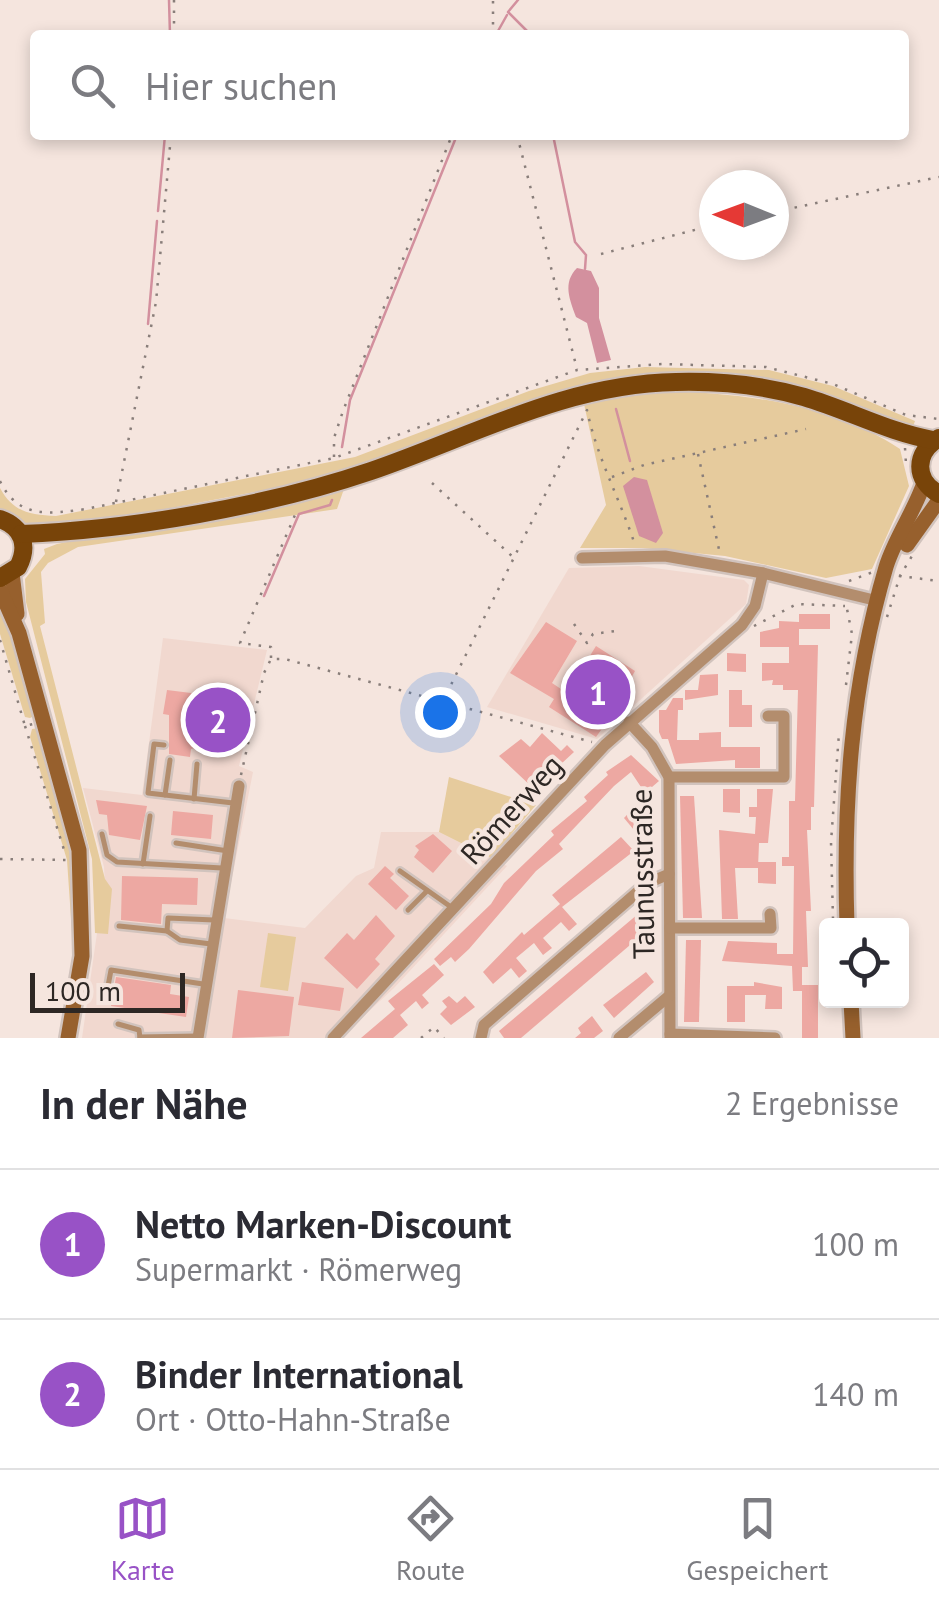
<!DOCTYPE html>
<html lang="de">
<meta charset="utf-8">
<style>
:root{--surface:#fff;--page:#f2f2f3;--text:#2b2b33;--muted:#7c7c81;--line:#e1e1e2;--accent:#9852c6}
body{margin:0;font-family:"PT Sans",sans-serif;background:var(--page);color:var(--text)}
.controls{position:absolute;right:30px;bottom:30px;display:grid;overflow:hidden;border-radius:10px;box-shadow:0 5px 15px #0003}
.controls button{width:90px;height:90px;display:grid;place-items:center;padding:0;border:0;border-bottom:2px solid var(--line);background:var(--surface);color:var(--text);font:50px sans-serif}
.compass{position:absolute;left:699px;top:170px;width:90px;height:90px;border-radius:50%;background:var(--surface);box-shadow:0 5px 15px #0003;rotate:271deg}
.scale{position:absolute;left:30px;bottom:25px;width:155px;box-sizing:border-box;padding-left:10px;border:5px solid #2d2724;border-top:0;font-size:28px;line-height:35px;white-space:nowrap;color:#2d2724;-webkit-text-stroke:8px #f5e5de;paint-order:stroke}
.you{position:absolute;left:440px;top:712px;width:35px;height:35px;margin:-25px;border:8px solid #fff;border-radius:50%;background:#1a73e8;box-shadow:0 0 0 15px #1a73e833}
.badge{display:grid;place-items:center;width:65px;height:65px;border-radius:50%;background:var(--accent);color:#fff;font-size:32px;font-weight:700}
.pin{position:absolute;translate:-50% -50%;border:5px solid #fff;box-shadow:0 2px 10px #0006}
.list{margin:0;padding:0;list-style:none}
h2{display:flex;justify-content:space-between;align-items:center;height:130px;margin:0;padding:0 40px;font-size:42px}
h2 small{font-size:32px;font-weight:400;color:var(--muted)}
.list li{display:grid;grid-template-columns:65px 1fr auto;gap:30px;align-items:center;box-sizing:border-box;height:150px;padding:0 40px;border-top:2px solid var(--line)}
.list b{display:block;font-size:38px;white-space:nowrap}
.list p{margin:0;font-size:32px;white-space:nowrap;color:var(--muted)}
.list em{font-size:32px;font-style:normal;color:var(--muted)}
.icon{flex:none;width:55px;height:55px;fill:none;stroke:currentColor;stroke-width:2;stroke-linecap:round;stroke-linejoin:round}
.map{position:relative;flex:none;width:939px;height:1038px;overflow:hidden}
.search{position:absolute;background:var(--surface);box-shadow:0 5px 15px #0003;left:30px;right:30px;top:30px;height:110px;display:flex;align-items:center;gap:25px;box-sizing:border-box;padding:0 35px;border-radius:10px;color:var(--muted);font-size:38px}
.sheet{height:430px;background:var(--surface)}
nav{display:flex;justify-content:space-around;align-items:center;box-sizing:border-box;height:140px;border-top:2px solid var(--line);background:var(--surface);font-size:28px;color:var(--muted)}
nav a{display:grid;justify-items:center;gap:5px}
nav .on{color:var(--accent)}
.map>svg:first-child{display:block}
</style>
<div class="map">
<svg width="939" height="1038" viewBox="0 0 939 1038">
<rect width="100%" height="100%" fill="#f5e5de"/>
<g fill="#f1d8cf">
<polygon points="639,566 744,580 749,585 746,604 597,739 487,707 569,568"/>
<polygon points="163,638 267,650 239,766 253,772 224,918 305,928 356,876 374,868 381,832 439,832 507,866 394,988 340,1038 82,1038 97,933 108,933 104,867 83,788 142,795"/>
</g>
<g fill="#e6cb9d">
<path d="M645 367 769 370 833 386 915 421 912 429 826 395 766 380 658 375 348 472 292 485 103 521 32 529 0 512V488C13 512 30 515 56 516L355 457 529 391 590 373Z"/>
<path d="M661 391C742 393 831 403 900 449L909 486 872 569 826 578 725 556 642 548H580L606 505 584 404Z"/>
<polygon points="345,486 337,509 78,547 48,563 41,572 45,623 40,626 105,879 112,889 108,934 95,933 92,859 26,602 25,579 45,554 44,549 57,544"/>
<polygon points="0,597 34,716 30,718 25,717 0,634"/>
<polygon points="39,728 75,864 77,933 72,933 67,860 30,737 32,729"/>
<polygon points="449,777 536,805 491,858 439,832"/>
<polygon points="268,933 296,937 288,991 260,987"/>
</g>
<g fill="#d3909e">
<path d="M577 268 591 271 599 288V318L611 360 597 363 587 323 576 317C570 300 562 283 577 268Z"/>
<polygon points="634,477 647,480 663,533 656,543 639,536 623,486"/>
</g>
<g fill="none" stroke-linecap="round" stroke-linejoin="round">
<g stroke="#d3909e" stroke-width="2.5">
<polyline points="169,0 170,35"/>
<polyline points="518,0 508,12 531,35"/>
<polyline points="498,31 507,15"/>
<polyline points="553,135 575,242 586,255 585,269"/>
<polyline points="158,211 165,135"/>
<polyline points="148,324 157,221"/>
<polyline points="616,409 630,461"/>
<polyline points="342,447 350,400 457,135"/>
<polyline points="264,596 299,514 330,505 332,500"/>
</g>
</g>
<g fill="#eda8a2">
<rect x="799" y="614" width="31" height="15"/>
<polygon points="779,621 799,622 799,645 818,645 814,807 811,807 811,830 807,830 811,911 806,911 808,967 802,967 802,991 793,991 792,966 722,961 728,941 777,943 777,954 793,954 794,866 782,866 782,857 789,857 789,801 795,801 798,690 783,690 783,685 772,685 773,680 762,681 762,663 789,663 789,647 760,647 760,632 779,628"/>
<polygon points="546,622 577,641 552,683 567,693 596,646 635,671 625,689 629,691 596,737 549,707 554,699 510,673"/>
<polygon points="727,653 746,654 746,672 727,671"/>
<polygon points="718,674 718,695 685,700 685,690 698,690 700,675"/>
<polygon points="199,689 234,705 232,728 221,726 209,744 191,749 190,757 169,754 169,715 163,714 167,690 199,694"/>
<polygon points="729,690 742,690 742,705 752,705 752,727 729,727"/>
<polygon points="673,698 683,698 683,710 678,710 677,740 699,740 699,733 721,732 721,747 760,747 760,768 735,768 735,760 676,764 668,739 662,739 659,732 659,710 666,710"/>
<polygon points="542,733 561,751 567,745 574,752 534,789 499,756 521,739 530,747"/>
<polygon points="631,755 659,781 645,793 631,772 614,786 559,844 563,849 536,871 469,949 455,962 451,957 440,966 434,959 491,904 504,883 554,835 551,831 587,801 584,797 608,775 606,772"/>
<polygon points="723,789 740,789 740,813 723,812"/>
<polygon points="757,789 773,789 768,843 759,843 758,868 735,868 738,919 722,919 719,830 755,834 756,817 749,817 749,807 757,807"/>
<polygon points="645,796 655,809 634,830 624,818"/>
<polygon points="680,796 694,796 702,918 683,918"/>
<polygon points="96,800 147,806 140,840 109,835 107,815 99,814"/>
<polygon points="173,811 213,815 211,839 171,835"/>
<polygon points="433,834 452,851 433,873 414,857 419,850 415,846"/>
<polygon points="621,837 634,851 562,907 577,924 569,931 561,922 543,938 552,948 543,955 534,943 516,958 527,971 519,978 511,968 493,984 483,972 522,932 524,935 560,904 552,895"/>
<polygon points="758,862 776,862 776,884 758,883"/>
<polygon points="385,866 394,874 390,878 409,896 396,910 368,884"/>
<polygon points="122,876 198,878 197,905 162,904 161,924 121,920"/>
<polygon points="638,914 650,928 521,1038 504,1038 499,1031"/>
<polygon points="376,915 395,936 375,959 380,964 357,989 324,958 347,933 354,940"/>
<polygon points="686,940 701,940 699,1022 684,1022"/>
<polygon points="434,964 444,975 422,995 429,1003 422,1009 416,1001 400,1015 408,1025 393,1038 361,1038 395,1009 388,1001"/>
<polygon points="646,972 654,982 614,1018 603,1005"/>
<polygon points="116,977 171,985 170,994 189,997 186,1017 111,1006"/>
<polygon points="302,982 344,988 340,1011 298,1005"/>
<polygon points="754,982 782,987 782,1009 765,1009 766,995 745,995 745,1022 727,1022 727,986 754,986"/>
<rect x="802" y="985" width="16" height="53"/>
<polygon points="238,990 294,997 289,1036 232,1038"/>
<polygon points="449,996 457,1003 465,996 475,1007 451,1025 440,1014 447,1007 442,1001"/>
<polygon points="592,1016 603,1031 594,1038 575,1038 581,1033 578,1028"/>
</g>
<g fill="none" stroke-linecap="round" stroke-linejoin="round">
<defs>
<g id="lane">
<polyline points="164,745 154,744 148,793 233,803"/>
<polyline points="165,795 170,760"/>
<polyline points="194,799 197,764"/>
<polyline points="102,834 107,855 117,862 222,868"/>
<polyline points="176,843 228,851"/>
<polyline points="143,864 150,816"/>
<polyline points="400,871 451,907"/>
<polyline points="408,910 427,891"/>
<polyline points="119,926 167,931 168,918 214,920"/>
<polyline points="167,931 180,940 211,944"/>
<polyline points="106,997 111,970 203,984"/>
<polyline points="118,1024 139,1030 140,1038"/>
<polyline points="140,1037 197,1036"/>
</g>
<g id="street">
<polyline points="582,558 665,556 763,573"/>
<polyline points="629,722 652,747 669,777 670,1038"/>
<polyline points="669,777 784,777 784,716 768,716"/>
<polyline points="670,928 771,928 770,914"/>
<polyline points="670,1034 775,1038"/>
<polyline points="198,1038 239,786"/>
<polyline points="333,1038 605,745 742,625 755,606 763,573 878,601"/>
<polyline points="481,1038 484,1025 648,883 669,874"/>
<polyline points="619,1038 669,996"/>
</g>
<g id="secondary">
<polyline points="907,545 939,500"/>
<polyline points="12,573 17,614"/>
<polyline points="0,590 19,633 79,850 82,956 68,1038"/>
<path d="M847 926C843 802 851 686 886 567 895 538 914 512 924 483"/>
<polyline points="851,1001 853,1038"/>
</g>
<g id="primary">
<path d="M939 438C914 453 914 480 939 494"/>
<path d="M0 519C23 527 29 546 18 567L0 578"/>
<path d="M21 534C130 530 268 506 371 471 473 436 565 384 676 382 718 381 763 385 804 397 848 410 888 432 933 440"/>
</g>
</defs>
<use href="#lane" stroke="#d1c3bd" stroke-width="10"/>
<use href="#street" stroke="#d1c3bd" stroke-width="16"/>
<use href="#secondary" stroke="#d1c3bd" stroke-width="20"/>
<use href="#primary" stroke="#d1c3bd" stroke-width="22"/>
<g stroke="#897e7a" stroke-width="2.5" stroke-dasharray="2.5 8" stroke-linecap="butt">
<polyline points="174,0 174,35"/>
<polyline points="493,35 493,0"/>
<polyline points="517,135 577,369"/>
<polyline points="774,212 939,177"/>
<polyline points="601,254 714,225"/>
<polyline points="905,448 906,464"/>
<polyline points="698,454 720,554"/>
<polyline points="334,457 334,438 343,411 452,135"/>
<polyline points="612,477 644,465 806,429"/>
<path d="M0 481C18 519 49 514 86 509L334 458 577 370 662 364 766 367 833 384 906 415 939 419"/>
<polyline points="432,483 513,557"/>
<polyline points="116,502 156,302 171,135"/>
<polyline points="899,576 939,581"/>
<polyline points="849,581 873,572"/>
<polyline points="887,617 900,576 912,556"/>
<polyline points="574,624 587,643 593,634 615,631"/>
<polyline points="754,626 797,604 845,606"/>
<polyline points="0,640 25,726 33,724"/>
<polyline points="271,658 271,647 240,643 295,515"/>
<polyline points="846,685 852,634 846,604"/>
<path d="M442 703 587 410C597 458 620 499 635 545"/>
<polyline points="25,726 65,853"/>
<polyline points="241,775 264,673 271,659 285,659 592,742"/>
<polyline points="0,859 68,860"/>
<polyline points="833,919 831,842 839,733"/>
<polyline points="421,1038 434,1027 444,1038"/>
</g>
<use href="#lane" stroke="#b38d6d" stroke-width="5"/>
<use href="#street" stroke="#b38d6d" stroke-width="11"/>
<use href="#secondary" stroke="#97602d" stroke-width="15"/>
<use href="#primary" stroke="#784409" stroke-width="18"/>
</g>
<g text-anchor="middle" stroke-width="8" stroke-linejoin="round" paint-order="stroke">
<g font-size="30" fill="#2d2724" stroke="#f5e5de">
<text transform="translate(512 810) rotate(-48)" y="10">Römerweg</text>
<text transform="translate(643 874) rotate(-91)" y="10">Taunusstraße</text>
</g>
</g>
</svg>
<div class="controls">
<button><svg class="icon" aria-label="locate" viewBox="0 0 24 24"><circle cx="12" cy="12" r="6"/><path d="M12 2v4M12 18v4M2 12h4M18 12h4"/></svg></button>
</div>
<svg class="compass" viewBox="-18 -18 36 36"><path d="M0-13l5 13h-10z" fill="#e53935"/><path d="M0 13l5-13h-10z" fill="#7c7c81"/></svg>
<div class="scale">100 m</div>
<div class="you"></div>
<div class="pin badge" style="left:598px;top:692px">1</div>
<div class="pin badge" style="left:218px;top:720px">2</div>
<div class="search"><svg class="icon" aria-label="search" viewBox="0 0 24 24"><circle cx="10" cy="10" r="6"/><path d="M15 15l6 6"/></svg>Hier suchen</div>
</div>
<section class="sheet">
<h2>In der Nähe<small>2 Ergebnisse</small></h2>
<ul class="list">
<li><span class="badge">1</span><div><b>Netto Marken-Discount</b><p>Supermarkt · Römerweg</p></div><em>100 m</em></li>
<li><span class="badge">2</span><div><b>Binder International</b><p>Ort · Otto-Hahn-Straße</p></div><em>140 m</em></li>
</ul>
</section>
<nav>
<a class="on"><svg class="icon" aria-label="map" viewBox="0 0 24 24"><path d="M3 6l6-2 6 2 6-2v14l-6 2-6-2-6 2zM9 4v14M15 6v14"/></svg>Karte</a>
<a><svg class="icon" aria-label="directions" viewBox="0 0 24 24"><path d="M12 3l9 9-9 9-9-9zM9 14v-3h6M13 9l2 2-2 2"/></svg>Route</a>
<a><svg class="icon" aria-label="saved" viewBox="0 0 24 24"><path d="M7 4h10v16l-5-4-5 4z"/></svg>Gespeichert</a>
</nav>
